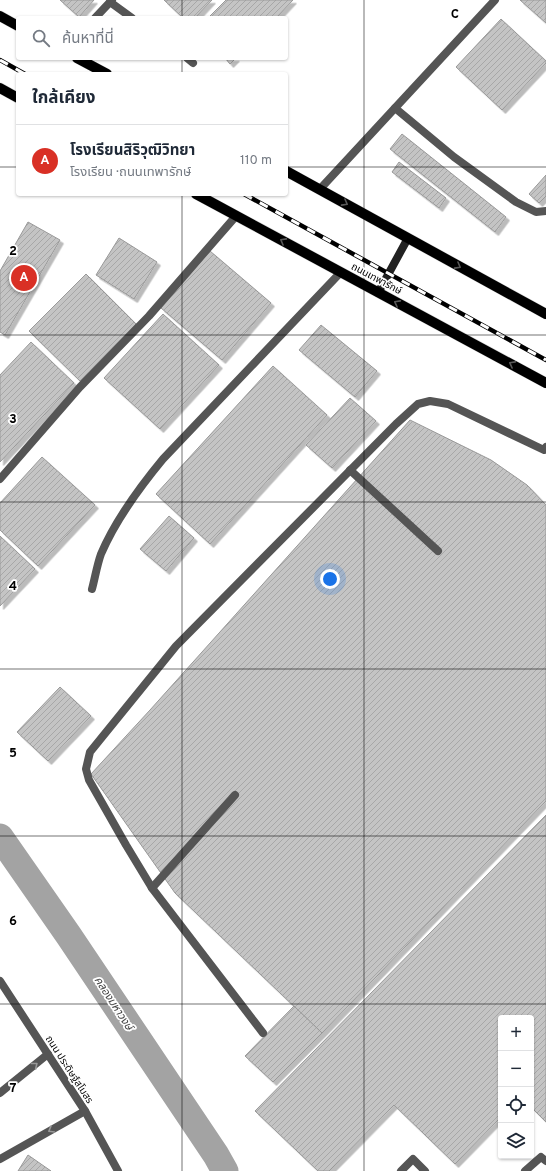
<!DOCTYPE html>
<html lang="th">
<meta charset="utf-8">
<style>
:root{--surface:#fff;--page:#f2f2f3;--text:#1f2937;--muted:#747a83;--line:#e0e1e3;--accent:#d93025}
body{margin:0;font-family:Overpass,"Noto Sans Thai",sans-serif;background:var(--page);color:var(--text)}
.controls{position:absolute;right:12px;bottom:12px;display:grid;overflow:hidden;border-radius:4px;box-shadow:0 1px 3px #0004}
.controls button{width:36px;height:36px;display:grid;place-items:center;padding:0;border:0;border-bottom:1px solid var(--line);background:var(--surface);color:var(--text);font:20px sans-serif}
.you{position:absolute;left:330px;top:579px;width:14px;height:14px;margin:-10px;border:3px solid #fff;border-radius:50%;background:#1a73e8;box-shadow:0 0 0 6px #1a73e833}
.badge{display:grid;place-items:center;width:26px;height:26px;border-radius:50%;background:var(--accent);color:#fff;font-size:13px;font-weight:700}
.pin{position:absolute;translate:-50% -50%;border:2px solid #fff;box-shadow:0 1px 4px #0006}
.list{margin:0;padding:0;list-style:none}
h2{display:flex;justify-content:space-between;align-items:center;height:52px;margin:0;padding:0 16px;font-size:17px}
h2 small{font-size:13px;font-weight:400;color:var(--muted)}
.list li{display:grid;grid-template-columns:26px 1fr auto;gap:12px;align-items:center;box-sizing:border-box;height:72px;padding:0 16px;border-top:1px solid var(--line)}
.list b{display:block;font-size:15px;white-space:nowrap}
.list p{margin:0;font-size:13px;white-space:nowrap;color:var(--muted)}
.list em{font-size:13px;font-style:normal;color:var(--muted)}
.icon{flex:none;width:22px;height:22px;fill:none;stroke:currentColor;stroke-width:2;stroke-linecap:round;stroke-linejoin:round}
.map{position:relative;flex:none;width:546px;height:1171px;overflow:hidden}
.search{position:absolute;background:var(--surface);box-shadow:0 1px 3px #0004;left:16px;top:16px;width:272px;height:44px;display:flex;align-items:center;gap:10px;box-sizing:border-box;padding:0 14px;border-radius:4px;color:var(--muted);font-size:15px}
.panel{position:absolute;background:var(--surface);box-shadow:0 1px 3px #0004;left:16px;top:72px;width:272px;height:124px;border-radius:4px}
.map>svg:first-child{display:block}
</style>
<div class="map">
<svg width="546" height="1171" viewBox="0 0 546 1171">
<defs>
<pattern id="building-hatch" width="6" height="6" patternUnits="userSpaceOnUse"><rect width="6" height="6" fill="#c4c4c4"/><path d="M-1 1l2-2M0 6l6-6M5 7l2-2" fill="none" stroke="#a7a7a7"/></pattern>
<filter id="shadow"><feDropShadow dx="3.5" dy="3.5" stdDeviation="0" flood-color="#0004"/></filter>
</defs>
<rect width="100%" height="100%" fill="#fff"/>
<g fill="none" stroke-linecap="round" stroke-linejoin="round">
<polyline stroke="#a3a3a3" stroke-width="27" points="0,837 69,936 216,1155 225,1171"/>
</g>
<g fill="url(#building-hatch)" stroke="#999" filter="url(#shadow)">
<polygon points="60,0 94,0 79,17"/>
<polygon points="164,0 212,0 195,18 183,18"/>
<polygon points="226,0 293,0 276,18 208,18"/>
<polygon points="520,0 546,0 546,23"/>
<polygon points="501,19 546,61 546,63 502,110 456,67"/>
<polygon points="225,58 236,58 230,64"/>
<polygon points="402,134 506,217 495,232 390,149"/>
<polygon points="399,162 446,198 439,208 392,172"/>
<polygon points="546,175 546,196 539,203 529,194"/>
<polygon points="28,222 60,240 5,335 0,332 0,271"/>
<polygon points="119,238 157,262 134,299 96,275"/>
<polygon points="210,251 271,303 222,360 161,308"/>
<polygon points="86,274 136,324 80,381 29,331"/>
<polygon points="163,314 219,365 160,429 104,378"/>
<polygon points="321,325 377,371 355,397 299,350"/>
<polygon points="31,342 74,383 0,462 0,375"/>
<polygon points="273,366 327,415 210,544 156,494"/>
<polygon points="350,398 376,421 332,468 306,445"/>
<polygon points="410,420 491,460 527,485 546,505 546,801 322,1033 175,893 91,774 150,710"/>
<polygon points="42,457 95,505 38,566 0,530 0,503"/>
<polygon points="169,516 194,538 166,571 140,549"/>
<polygon points="0,536 35,569 0,606"/>
<polygon points="60,687 91,716 48,761 17,732"/>
<polygon points="546,815 546,1122 531,1107 531,1018 501,1018 501,1117 455,1164 394,1105 329,1171 318,1171 255,1111"/>
<polygon points="294,1006 322,1033 273,1082 245,1056"/>
<polygon points="28,1155 51,1171 18,1171"/>
</g>
<g fill="none" stroke-linecap="round" stroke-linejoin="round">
<defs>
<g id="primary">
<polyline points="0,16 18,26"/>
<polyline points="77,58 107,74"/>
<polyline points="0,88 18,98"/>
<polyline points="286,171 546,314"/>
<polyline points="196,194 546,383"/>
</g>
</defs>
<use href="#primary" stroke="#dbdbdb" stroke-width="11"/>
<g stroke="#555" stroke-width="8">
<polyline points="110,2 132,18"/>
<polyline points="187,58 193,63"/>
<polyline points="395,108 454,157 516,202 536,212 546,211"/>
<polyline points="320,189 495,0"/>
<polyline points="350,470 438,551"/>
<polyline points="0,479 80,387 149,316 236,216"/>
<path d="M92 589C95 578 97 565 101 554 116 519 139 488 163 459L341 272"/>
<polyline points="152,888 235,795"/>
<polyline points="263,1033 152,888 126,845 89,780 86,769 90,752 176,646 396,424 418,404 430,401 448,404 544,450 546,447"/>
<polyline points="401,1171 413,1159 425,1171"/>
<polyline points="525,1171 541,1157 546,1161"/>
</g>
<g stroke="#555" stroke-width="8">
<polyline points="95,18 112,0"/>
<polyline points="0,1093 48,1054"/>
<polyline points="0,1159 85,1111"/>
</g>
<polyline stroke="#555" stroke-width="8" points="0,981 85,1111 118,1171"/>
<polyline stroke="#222" stroke-width="8" points="378,293 408,238"/>
<use href="#primary" stroke="#000" stroke-width="10"/>
<defs>
<g id="rail">
<polyline points="0,60 25,74"/>
<polyline points="244,194 546,360"/>
</g>
</defs>
<use href="#rail" stroke="#000" stroke-width="4.5"/>
<use href="#rail" stroke="#fff" stroke-width="3" stroke-dasharray="9" stroke-linecap="butt"/>
</g>
<defs><path id="oneway-chevron" d="M-2-3.5L2.5 0L-2 3.5" fill="none" stroke-width="1.6" stroke-linecap="round" stroke-linejoin="round"/></defs>
<g stroke="#595959">
<use href="#oneway-chevron" transform="translate(345 203) rotate(29)"/>
<use href="#oneway-chevron" transform="translate(283 241) rotate(-151)"/>
<use href="#oneway-chevron" transform="translate(458 266) rotate(29)"/>
<use href="#oneway-chevron" transform="translate(397 303) rotate(-152)"/>
<use href="#oneway-chevron" transform="translate(512 364) rotate(-152)"/>
</g>
<g stroke="#999">
<use href="#oneway-chevron" transform="translate(35 1065) rotate(-39)"/>
<use href="#oneway-chevron" transform="translate(51 1130) rotate(150)"/>
</g>
<path fill="none" stroke="#000" stroke-width="1" stroke-opacity="0.55" d="M182 0V18M364 0V1171M182 58V74M0 167H18M286 167H546M182 194V1171M0 335H546M0 502H546M0 669H546M0 836H546M0 1004H546"/>
<g text-anchor="middle" stroke-width="3.5" stroke-linejoin="round" paint-order="stroke">
<g font-size="10" fill="#000" stroke="#fff">
<text transform="translate(377 278) rotate(28)" y="4">ถนนเทพารักษ์</text>
<text transform="translate(70 1069) rotate(57)" y="4">ถนน ประดิษฐ์สโมสร</text>
</g>
<g font-size="11" font-style="italic" fill="#444" stroke="#fff">
<text transform="translate(114 1003) rotate(57)" y="4">คลองมหาวงษ์</text>
</g>
</g>
<g font-size="13" text-anchor="middle" font-weight="bold" fill="#000" stroke="#fff" stroke-width="3.5" stroke-linejoin="round" paint-order="stroke">
<text x="455" y="18">C</text>
<text x="13" y="255">2</text>
<text x="13" y="423">3</text>
<text x="13" y="590">4</text>
<text x="13" y="757">5</text>
<text x="13" y="925">6</text>
<text x="13" y="1092">7</text>
</g>
</svg>
<div class="controls">
<button>+</button>
<button>−</button>
<button><svg class="icon" aria-label="locate" viewBox="0 0 24 24"><circle cx="12" cy="12" r="6"/><path d="M12 2v4M12 18v4M2 12h4M18 12h4"/></svg></button>
<button><svg class="icon" aria-label="layers" viewBox="0 0 24 24"><path d="M12 4l9 5-9 5-9-5zM3 14l9 5 9-5"/></svg></button>
</div>
<div class="you"></div>
<div class="pin badge" style="left:24px;top:278px">A</div>
<div class="search"><svg class="icon" aria-label="search" viewBox="0 0 24 24"><circle cx="10" cy="10" r="6"/><path d="M15 15l6 6"/></svg>ค้นหาที่นี่</div>
<section class="panel">
<h2>ใกล้เคียง<small></small></h2>
<ul class="list">
<li><span class="badge">A</span><div><b>โรงเรียนสิริวุฒิวิทยา</b><p>โรงเรียน · ถนนเทพารักษ์</p></div><em>110 m</em></li>
</ul>
</section>
</div>
